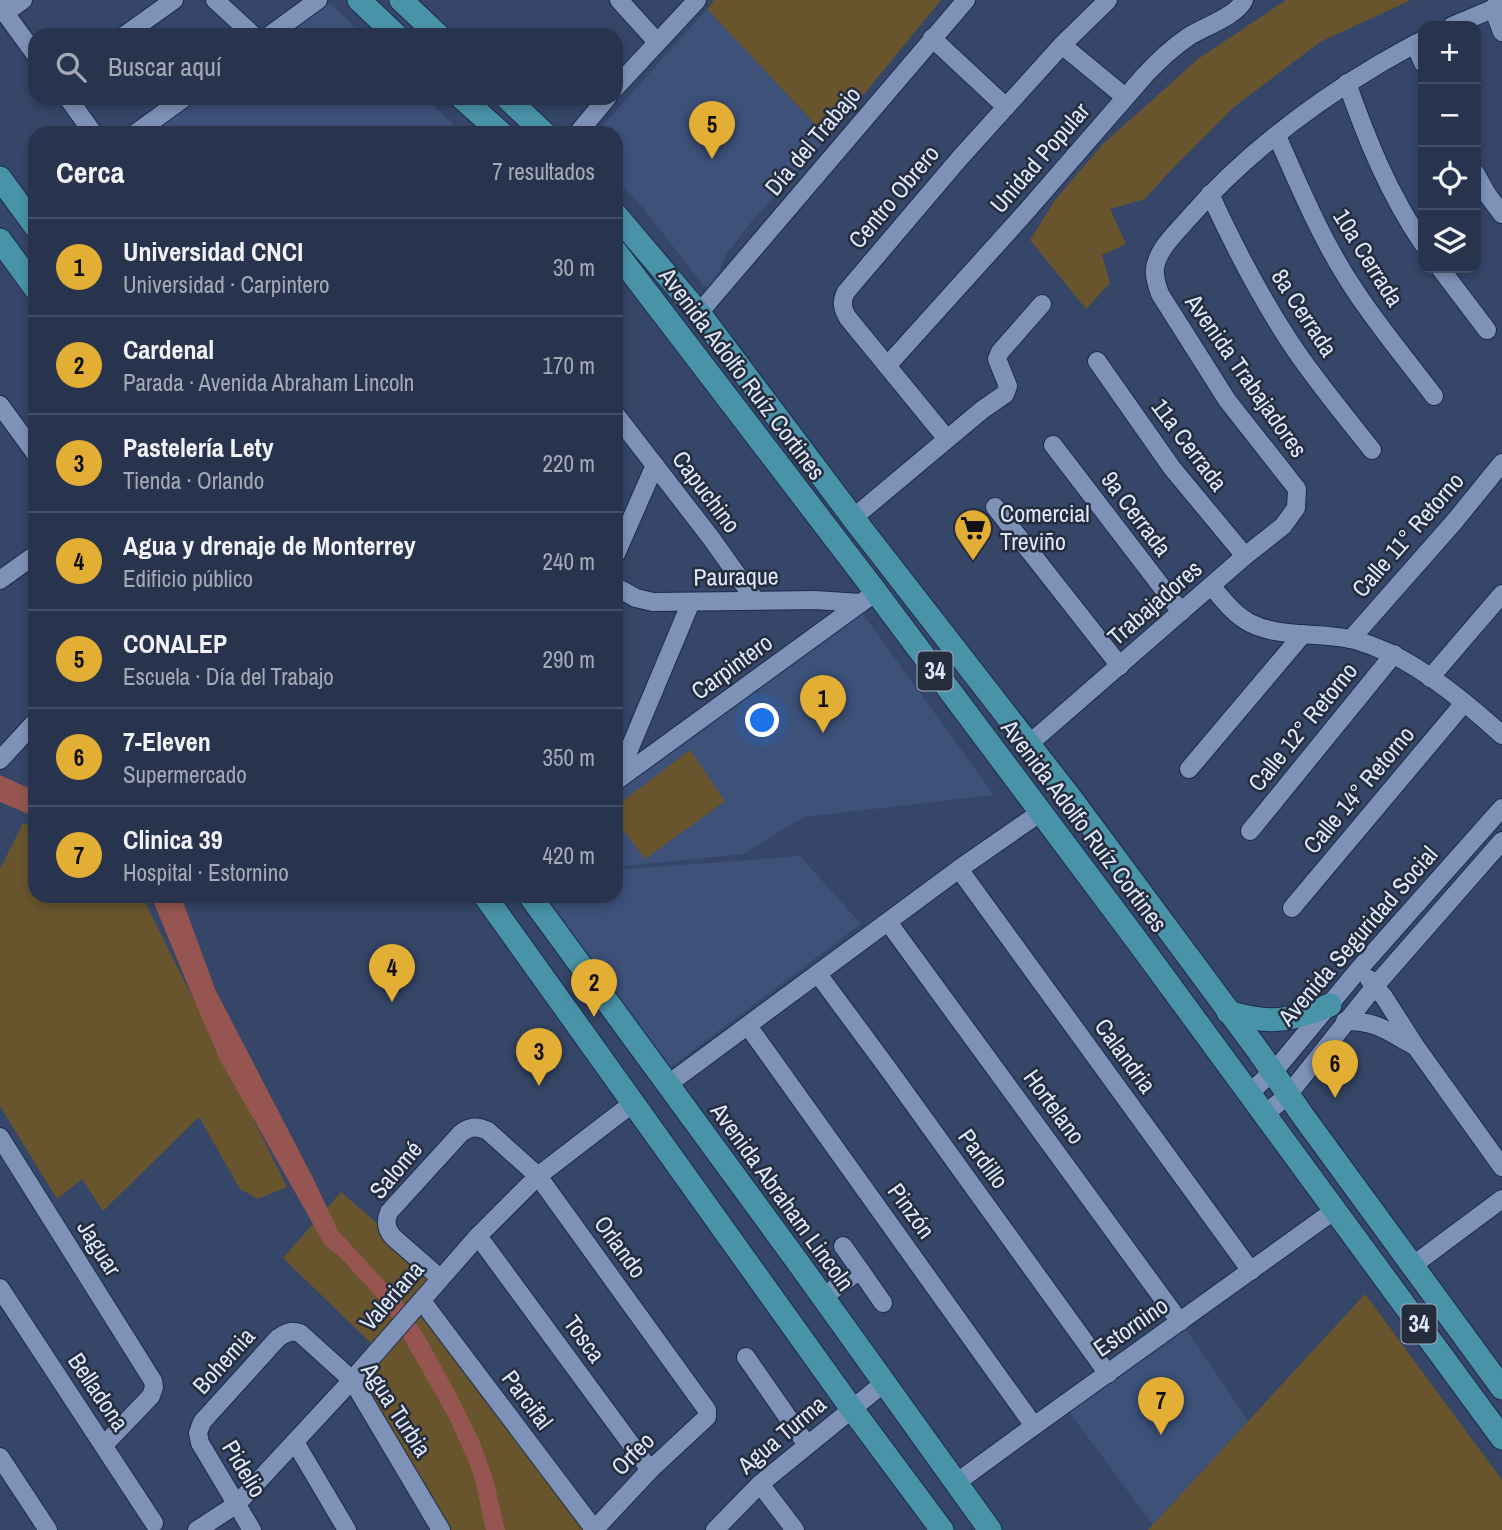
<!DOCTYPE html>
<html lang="es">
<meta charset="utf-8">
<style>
:root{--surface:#28344e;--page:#303c55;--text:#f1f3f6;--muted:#a5aab6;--line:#444f66;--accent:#e3ae34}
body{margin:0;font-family:"Archivo Narrow",sans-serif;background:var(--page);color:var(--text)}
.controls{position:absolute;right:21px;top:21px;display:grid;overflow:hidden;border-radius:14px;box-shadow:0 4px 10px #0003}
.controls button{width:63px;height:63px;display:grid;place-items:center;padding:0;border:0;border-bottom:2px solid var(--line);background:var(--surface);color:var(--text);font:35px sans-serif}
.you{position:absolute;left:763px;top:721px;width:24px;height:24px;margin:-18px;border:5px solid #fff;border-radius:50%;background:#1a73e8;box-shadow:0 0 0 10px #1a73e833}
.badge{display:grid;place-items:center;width:46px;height:46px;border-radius:50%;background:var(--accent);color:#111;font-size:23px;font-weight:700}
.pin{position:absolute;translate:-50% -58px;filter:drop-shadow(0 2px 4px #0008)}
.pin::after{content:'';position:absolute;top:37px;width:24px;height:21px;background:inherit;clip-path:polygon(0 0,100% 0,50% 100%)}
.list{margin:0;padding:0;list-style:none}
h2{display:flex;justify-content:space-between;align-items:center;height:91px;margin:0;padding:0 28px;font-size:30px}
h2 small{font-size:23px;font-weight:400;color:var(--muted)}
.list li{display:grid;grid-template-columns:46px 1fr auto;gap:21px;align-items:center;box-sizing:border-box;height:98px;padding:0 28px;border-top:2px solid var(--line)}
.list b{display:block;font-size:26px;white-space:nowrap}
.list p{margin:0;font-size:23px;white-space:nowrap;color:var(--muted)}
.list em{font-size:23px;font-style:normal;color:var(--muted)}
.icon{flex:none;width:38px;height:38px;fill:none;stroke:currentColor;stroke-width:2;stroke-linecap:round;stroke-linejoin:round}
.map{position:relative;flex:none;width:1502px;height:1530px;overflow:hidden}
.search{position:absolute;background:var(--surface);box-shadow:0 4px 10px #0003;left:28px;top:28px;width:595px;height:77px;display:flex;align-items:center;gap:18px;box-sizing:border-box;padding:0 24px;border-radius:21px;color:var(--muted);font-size:26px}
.panel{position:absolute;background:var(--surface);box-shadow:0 4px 10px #0003;left:28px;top:126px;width:595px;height:777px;border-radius:21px}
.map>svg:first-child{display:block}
</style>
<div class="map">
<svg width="1502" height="1530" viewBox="0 0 1502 1530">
<rect width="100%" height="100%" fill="#354668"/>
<g fill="#3d5179">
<polygon points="330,3 363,35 285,35"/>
<polygon points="707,9 828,138 752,221 726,255 714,282 707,287 704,286 642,207 616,179 616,133 596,133"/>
<polygon points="197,98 426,98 462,133 148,133"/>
<polygon points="860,610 994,795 804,817 743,854 616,867 616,791 747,697"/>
<polygon points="800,856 861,924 664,1072 542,896 616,896 616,870"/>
<polygon points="1186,1329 1248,1421 1153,1525 1069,1412"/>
</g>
<g fill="#68552d">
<polygon points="714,0 941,0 828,138 707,9"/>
<polygon points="1286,0 1411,0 1320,42 1234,107 1171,170 1145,199 1110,209 1126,244 1102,255 1110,283 1086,309 1030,240 1055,200 1103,144 1198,59"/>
<polygon points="690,750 725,801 645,859 616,820 616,806"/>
<polygon points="23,823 35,828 35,896 142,896 287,1187 258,1199 240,1189 199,1117 103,1211 82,1179 57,1199 0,1106 0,869"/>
<polygon points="341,1192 440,1278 421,1300 594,1530 441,1530 352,1380 378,1350 283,1258"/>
<polygon points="1365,1294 1502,1480 1502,1530 1148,1530"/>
</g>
<g fill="#965551">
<polygon points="0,775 35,791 35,817 0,802"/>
<polygon points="151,896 181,896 215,989 313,1178 338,1231 400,1298 425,1337 458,1397 479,1440 493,1478 505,1530 486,1530 476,1484 470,1465 450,1420 440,1402 386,1307 339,1256 325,1245 220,1060 192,995"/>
</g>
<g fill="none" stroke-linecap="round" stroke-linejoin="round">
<defs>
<g id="minor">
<polyline points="215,0 253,35"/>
<polyline points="619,0 657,42"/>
<polyline points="0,6 35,54"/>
<polyline points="1493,8 1502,32"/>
<polyline points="5,13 23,0"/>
<polyline points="1452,26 1502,5"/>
<polyline points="125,35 174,0"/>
<polyline points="270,35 318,0"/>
<polyline points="932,38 1006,107"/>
<polyline points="1415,44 1423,63"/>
<polyline points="1062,45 1125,97"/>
<path d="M1347 83C1367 140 1389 194 1423 244"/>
<polyline points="616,87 697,0"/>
<polyline points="68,98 93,133"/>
<polyline points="136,133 184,98"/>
<polyline points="578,133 607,98"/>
<path d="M1277 136C1300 188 1322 241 1354 289 1378 326 1407 360 1434 396"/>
<polyline points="1476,174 1487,194 1502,214"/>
<path d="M1210 194C1233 244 1258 293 1288 339 1313 378 1344 414 1372 450"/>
<polyline points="1440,268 1487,330"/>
<polyline points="699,313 966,0"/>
<polyline points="1097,361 1172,468 1245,556"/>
<path d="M887 366 1025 213 1145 75C1158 61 1172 48 1188 37 1203 27 1237 16 1244 0"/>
<polyline points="0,405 35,453"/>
<polyline points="616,415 711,538 755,600"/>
<path d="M947 439 848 318C842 308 841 302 846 292L959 159 1062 45 1108 0"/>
<polyline points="1053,445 1181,612"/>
<polyline points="995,507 1120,666"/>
<polyline points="853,518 982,410 1005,394 1008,386 997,359 1000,352 1042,304"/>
<polyline points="616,554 655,465"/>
<polyline points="0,580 35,555"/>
<path d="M1211 586C1223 599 1234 615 1250 623 1280 638 1317 632 1350 639 1358 640 1367 644 1375 647 1419 663 1468 704 1502 735"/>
<polyline points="616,587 636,598 653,602 815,600 861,603"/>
<polyline points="1351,639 1454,522 1502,463"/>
<polyline points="1430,678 1502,594"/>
<path d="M1029 744 1245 556 1283 526 1296 508 1297 489 1227 400 1160 294C1157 286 1154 277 1155 268 1158 249 1175 234 1187 220 1241 158 1310 105 1381 63 1395 55 1409 47 1423 40"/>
<polyline points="0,760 35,722"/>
<polyline points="1189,769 1303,634"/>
<polyline points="616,781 876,592"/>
<polyline points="616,781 691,602"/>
<polyline points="1250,831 1394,654"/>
<polyline points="959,869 1251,1271"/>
<polyline points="1292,908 1464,703"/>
<polyline points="888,922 1180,1322"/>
<polyline points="818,974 889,1070 1108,1374"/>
<polyline points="1369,979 1384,997 1416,1047 1502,1167"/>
<path d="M1345 1021C1377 1021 1387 1031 1413 1045"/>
<polyline points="748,1026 1034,1426"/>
<polyline points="667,1085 959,869 1041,812"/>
<polyline points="1250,1093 1281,1063 1359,969 1502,808"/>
<polyline points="1265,1114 1288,1095 1375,986 1502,841"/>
<polyline points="0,1137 153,1381 154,1387 151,1396 104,1445"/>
<polyline points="478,1236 650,1470"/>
<polyline points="843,1246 860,1270"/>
<polyline points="1412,1266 1502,1199"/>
<path d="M440 1278 393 1237C386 1229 385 1222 389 1212L461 1133C471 1126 477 1126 488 1131L538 1176 707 1410V1417L650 1470 594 1530"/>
<polyline points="0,1288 154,1523"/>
<polyline points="823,1297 860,1270 883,1303"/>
<polyline points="422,1301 594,1529"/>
<polyline points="746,1357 807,1445"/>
<polyline points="295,1442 347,1530"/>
<polyline points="0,1457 48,1530"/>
<polyline points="956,1483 1034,1426 1335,1210"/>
<polyline points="760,1484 795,1530"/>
<polyline points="197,1530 237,1504 352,1380 478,1236 538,1176 633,1103"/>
<path d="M252 1530 200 1443 198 1433 202 1422 278 1338C286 1333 290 1330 300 1333L352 1380 441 1530"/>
<polyline points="715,1530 760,1484 884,1383"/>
</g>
<g id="major">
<polyline points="359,0 396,35"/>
<polyline points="401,0 438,35"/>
<polyline points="462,98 501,133"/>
<polyline points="507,98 544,133"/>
<polyline points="0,178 35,226"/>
<polyline points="616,215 699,313 853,518 1073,801 1259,1052 1303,1116 1502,1388"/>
<polyline points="0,240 35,288"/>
<polyline points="616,252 876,592 1141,946 1502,1438"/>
<polyline points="485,896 852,1409 942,1530"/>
<polyline points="530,896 797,1261 990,1530"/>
<path d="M1228 1012C1270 1025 1289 1021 1330 1005"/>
</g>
</defs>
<use href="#minor" stroke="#1c2b4c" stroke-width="20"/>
<use href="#major" stroke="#1c2b4c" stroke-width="25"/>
<use href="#minor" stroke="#7e92b8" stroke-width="18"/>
<use href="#major" stroke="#4993a8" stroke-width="23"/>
</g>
<defs>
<symbol id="supermarket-pin" viewBox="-11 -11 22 30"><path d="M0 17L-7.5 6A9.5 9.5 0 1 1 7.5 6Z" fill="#e3ae34" stroke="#252d3c"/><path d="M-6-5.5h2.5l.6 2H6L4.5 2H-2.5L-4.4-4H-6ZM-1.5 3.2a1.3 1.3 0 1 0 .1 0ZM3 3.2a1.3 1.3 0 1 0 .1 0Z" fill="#111"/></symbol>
</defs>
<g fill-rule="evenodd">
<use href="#supermarket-pin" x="951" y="506" width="44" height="60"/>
</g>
<g text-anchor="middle" stroke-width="5" stroke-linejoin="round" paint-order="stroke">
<g fill="#252d3c" stroke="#a6b0c3" stroke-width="2">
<rect x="917.5" y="651.5" width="35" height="39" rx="5"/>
<rect x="1401.5" y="1304.5" width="35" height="39" rx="5"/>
</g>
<g font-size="23" font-weight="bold" fill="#dde8fd">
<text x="935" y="679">34</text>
<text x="1419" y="1332">34</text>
</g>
<g font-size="24" fill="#dde8fd" stroke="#252d3c">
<text transform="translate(813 141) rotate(-50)" y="8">Día del Trabajo</text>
<text transform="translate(1040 158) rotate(-49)" y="8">Unidad Popular</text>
<text transform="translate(894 197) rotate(-50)" y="8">Centro Obrero</text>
<text transform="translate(1368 258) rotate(58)" y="8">10a Cerrada</text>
<text transform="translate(1304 313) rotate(57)" y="8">8a Cerrada</text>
<text transform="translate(742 374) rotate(53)" y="8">Avenida Adolfo Ruíz Cortines</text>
<text transform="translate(1246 376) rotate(55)" y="8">Avenida Trabajadores</text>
<text transform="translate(1189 445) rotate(53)" y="8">11a Cerrada</text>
<text transform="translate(706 492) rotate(53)" y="8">Capuchino</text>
<text transform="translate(1136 514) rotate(53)" y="8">9a Cerrada</text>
<text transform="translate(1408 535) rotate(-49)" y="8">Calle 11° Retorno</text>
<text transform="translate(736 577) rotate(-1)" y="8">Pauraque</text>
<text transform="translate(1155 603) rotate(-41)" y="8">Trabajadores</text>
<text transform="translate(732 667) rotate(-36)" y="8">Carpintero</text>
<text transform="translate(1303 727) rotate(-51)" y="8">Calle 12° Retorno</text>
<text transform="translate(1359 790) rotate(-50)" y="8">Calle 14° Retorno</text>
<text transform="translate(1084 826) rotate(53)" y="8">Avenida Adolfo Ruíz Cortines</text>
<text transform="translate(1358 936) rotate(-49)" y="8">Avenida Seguridad Social</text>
<text transform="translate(1125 1056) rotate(54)" y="8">Calandria</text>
<text transform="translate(1054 1107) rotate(54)" y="8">Hortelano</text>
<text transform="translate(983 1159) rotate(54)" y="8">Pardillo</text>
<text transform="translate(396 1170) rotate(-50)" y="8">Salomé</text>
<text transform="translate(782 1197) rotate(54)" y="8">Avenida Abraham Lincoln</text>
<text transform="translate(911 1211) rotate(54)" y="8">Pinzón</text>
<text transform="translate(620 1247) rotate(54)" y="8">Orlando</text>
<text transform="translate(99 1248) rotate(58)" y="8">Jaguar</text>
<text transform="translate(392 1296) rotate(-49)" y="8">Valeriana</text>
<text transform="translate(1131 1327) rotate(-35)" y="8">Estornino</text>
<text transform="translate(584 1339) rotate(54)" y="8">Tosca</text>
<text transform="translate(224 1361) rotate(-48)" y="8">Bohemia</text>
<text transform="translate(98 1392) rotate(56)" y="8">Belladona</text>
<text transform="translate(527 1400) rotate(53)" y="8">Parcifal</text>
<text transform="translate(396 1410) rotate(57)" y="8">Agua Turbia</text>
<text transform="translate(782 1435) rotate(-40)" y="8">Agua Turma</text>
<text transform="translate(633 1454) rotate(-45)" y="8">Orfeo</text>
<text transform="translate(244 1469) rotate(59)" y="8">Pidelio</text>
</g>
<g font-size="24" fill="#dde8fd" stroke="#252d3c" text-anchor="start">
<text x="1000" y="522">Comercial<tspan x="1000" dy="28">Treviño</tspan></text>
</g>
</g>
</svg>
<div class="controls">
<button>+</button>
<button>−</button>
<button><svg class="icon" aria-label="locate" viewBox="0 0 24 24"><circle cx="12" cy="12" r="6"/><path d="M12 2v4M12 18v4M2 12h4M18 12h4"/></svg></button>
<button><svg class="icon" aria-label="layers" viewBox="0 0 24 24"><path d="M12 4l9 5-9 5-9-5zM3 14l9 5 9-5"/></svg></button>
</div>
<div class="you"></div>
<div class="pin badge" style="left:823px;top:733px">1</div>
<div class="pin badge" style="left:594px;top:1017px">2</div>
<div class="pin badge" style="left:539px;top:1086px">3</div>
<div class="pin badge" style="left:392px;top:1002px">4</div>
<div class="pin badge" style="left:712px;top:159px">5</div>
<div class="pin badge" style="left:1335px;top:1098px">6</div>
<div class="pin badge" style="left:1161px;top:1435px">7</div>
<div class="search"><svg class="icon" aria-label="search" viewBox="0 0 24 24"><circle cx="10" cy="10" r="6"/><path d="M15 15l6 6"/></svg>Buscar aquí</div>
<section class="panel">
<h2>Cerca<small>7 resultados</small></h2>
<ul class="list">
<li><span class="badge">1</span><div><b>Universidad CNCI</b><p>Universidad · Carpintero</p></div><em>30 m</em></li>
<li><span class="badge">2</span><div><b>Cardenal</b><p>Parada · Avenida Abraham Lincoln</p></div><em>170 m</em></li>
<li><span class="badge">3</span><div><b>Pastelería Lety</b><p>Tienda · Orlando</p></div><em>220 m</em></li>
<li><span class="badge">4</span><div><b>Agua y drenaje de Monterrey</b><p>Edificio público</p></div><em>240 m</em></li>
<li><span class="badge">5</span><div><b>CONALEP</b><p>Escuela · Día del Trabajo</p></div><em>290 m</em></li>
<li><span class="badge">6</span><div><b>7-Eleven</b><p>Supermercado</p></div><em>350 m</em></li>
<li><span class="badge">7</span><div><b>Clinica 39</b><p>Hospital · Estornino</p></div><em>420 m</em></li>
</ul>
</section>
</div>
